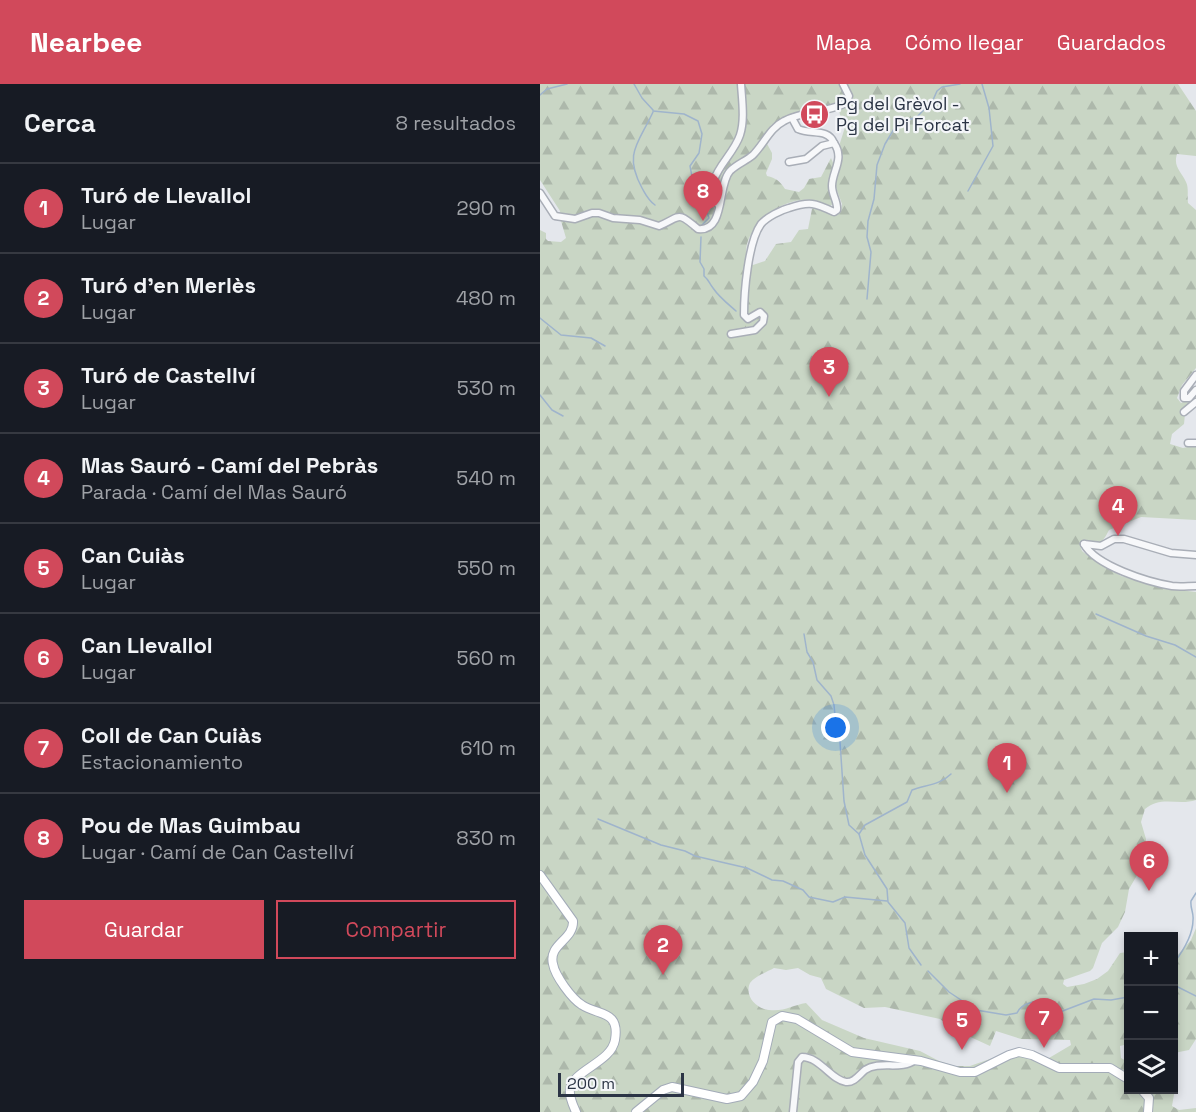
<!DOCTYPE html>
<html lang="es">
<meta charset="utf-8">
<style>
:root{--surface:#171b24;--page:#20242c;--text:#f1f3f6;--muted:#9ea1a6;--line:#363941;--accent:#d1495b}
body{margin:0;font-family:"Space Grotesk",sans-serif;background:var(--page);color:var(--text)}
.controls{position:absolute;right:18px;bottom:18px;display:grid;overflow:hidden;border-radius:0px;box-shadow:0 3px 9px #0003}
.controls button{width:54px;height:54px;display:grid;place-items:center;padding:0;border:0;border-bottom:2px solid var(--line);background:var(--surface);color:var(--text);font:30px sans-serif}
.scale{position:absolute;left:18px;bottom:15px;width:126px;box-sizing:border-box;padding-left:6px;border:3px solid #2b3445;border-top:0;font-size:16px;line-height:21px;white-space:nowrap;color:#2b3445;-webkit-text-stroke:4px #f4f6f9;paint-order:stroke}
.you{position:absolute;left:296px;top:644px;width:21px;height:21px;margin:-15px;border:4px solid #fff;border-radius:50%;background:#1a73e8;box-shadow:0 0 0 9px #1a73e833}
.badge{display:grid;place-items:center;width:39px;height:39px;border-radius:50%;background:var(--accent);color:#fff;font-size:20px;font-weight:700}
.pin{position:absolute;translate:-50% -50px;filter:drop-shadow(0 2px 3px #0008)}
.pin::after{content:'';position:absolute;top:32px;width:21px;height:18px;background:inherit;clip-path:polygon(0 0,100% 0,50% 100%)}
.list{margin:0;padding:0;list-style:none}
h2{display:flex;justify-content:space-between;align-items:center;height:78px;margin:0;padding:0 24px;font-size:26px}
h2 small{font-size:20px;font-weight:400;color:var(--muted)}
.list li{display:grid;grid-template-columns:39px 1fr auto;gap:18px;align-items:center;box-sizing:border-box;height:90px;padding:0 24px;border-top:2px solid var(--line)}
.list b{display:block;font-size:22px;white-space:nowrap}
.list p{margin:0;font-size:20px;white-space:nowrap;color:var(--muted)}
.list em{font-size:20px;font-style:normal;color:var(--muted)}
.actions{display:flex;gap:12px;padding:18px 24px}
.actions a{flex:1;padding:14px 0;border:2px solid var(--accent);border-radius:0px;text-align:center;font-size:21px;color:var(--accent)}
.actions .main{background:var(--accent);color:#fff}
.icon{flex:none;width:33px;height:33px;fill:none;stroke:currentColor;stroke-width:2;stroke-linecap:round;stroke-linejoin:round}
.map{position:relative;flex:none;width:656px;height:1028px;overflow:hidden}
header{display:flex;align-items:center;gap:36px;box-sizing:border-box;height:84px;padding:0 30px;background:var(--accent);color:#fff}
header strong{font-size:28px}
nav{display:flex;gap:33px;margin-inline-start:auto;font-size:21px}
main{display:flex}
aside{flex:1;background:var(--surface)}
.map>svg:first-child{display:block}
</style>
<header>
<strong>Nearbee</strong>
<nav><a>Mapa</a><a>Cómo llegar</a><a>Guardados</a></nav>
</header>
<main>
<aside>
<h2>Cerca<small>8 resultados</small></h2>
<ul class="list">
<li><span class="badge">1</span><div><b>Turó de Llevallol</b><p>Lugar</p></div><em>290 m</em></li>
<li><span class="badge">2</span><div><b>Turó d'en Merlès</b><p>Lugar</p></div><em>480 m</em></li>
<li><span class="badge">3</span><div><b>Turó de Castellví</b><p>Lugar</p></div><em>530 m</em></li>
<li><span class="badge">4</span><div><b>Mas Sauró - Camí del Pebràs</b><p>Parada · Camí del Mas Sauró</p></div><em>540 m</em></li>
<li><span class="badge">5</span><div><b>Can Cuiàs</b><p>Lugar</p></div><em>550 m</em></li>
<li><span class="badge">6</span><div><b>Can Llevallol</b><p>Lugar</p></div><em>560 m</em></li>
<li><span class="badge">7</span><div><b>Coll de Can Cuiàs</b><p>Estacionamiento</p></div><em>610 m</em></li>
<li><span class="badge">8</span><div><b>Pou de Mas Guimbau</b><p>Lugar · Camí de Can Castellví</p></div><em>830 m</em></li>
</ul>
<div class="actions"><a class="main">Guardar</a><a>Compartir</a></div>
</aside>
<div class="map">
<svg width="656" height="1028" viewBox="0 0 656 1028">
<defs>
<pattern id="forest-firs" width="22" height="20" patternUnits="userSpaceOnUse" patternTransform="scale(1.5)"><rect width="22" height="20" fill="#c9d6c5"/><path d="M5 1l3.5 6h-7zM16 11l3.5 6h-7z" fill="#adb8ab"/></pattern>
</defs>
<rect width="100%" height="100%" fill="#e4e7ec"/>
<g fill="url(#forest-firs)" fill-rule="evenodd">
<path d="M0 0H638L656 27V72L637 70C633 83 641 87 646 98 649 104 647 112 648 119L656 126V284L642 301 637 314 641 319 656 311V316L645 330 644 340 632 350 630 360 643 364 656 361V436L601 433 569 446C561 462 559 459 542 460L540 461 542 467 547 471 581 492 624 504 656 508V716C638 722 621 711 605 725L601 738 606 755V772L603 781 589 805 585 828 578 843 562 859 553 884 550 887 524 896 523 900 527 903 544 900 557 895 568 887 580 869 588 868V960L580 962 581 974 588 978V1006H634V1003L635 1005 632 1022 639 1026 656 1024V1028H0V146L6 149V155L8 157 21 158 26 154 21 137 20 127 0 96ZM289 23 298 24 302 37 306 40 300 59 301 82 295 101 302 120 301 127 292 131 275 123 272 125 268 145 259 146 251 158 236 160 225 177 213 181 206 174C206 170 206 164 207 160 215 133 249 110 277 117 281 118 286 121 290 122L293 120 294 81 291 74 281 93 269 95 264 104 259 108 245 105C240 97 236 94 227 92L226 89 232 75V69L225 56 231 41 252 30ZM234 884 246 886 258 884 270 891 281 894 286 905 324 924 345 923 400 935 413 945 450 962 456 947 481 955 530 956 531 961 509 974 467 969 430 982H415L399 977 380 967 324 954 282 936 266 919C253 921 244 928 229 926 217 925 204 913 210 899 215 892 227 888 234 884Z"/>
<polygon points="656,844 656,955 649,966 634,969 634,875 651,856"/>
</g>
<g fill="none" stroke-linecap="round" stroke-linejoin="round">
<g stroke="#9fb4cc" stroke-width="1.5">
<polyline points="94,0 102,14 113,26"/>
<polyline points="0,11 7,5 27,0"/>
<polyline points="113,27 144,30 158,37 162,50 159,69 150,82 154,103 163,117 169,134 162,141"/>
<path d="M113 28C99 59 83 69 102 104 106 111 108 116 115 121"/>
<polyline points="428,107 453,62 449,24 442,0"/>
<path d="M161 153 160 178 164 185V192C169 196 169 199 173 204 179 213 188 220 196 227"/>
<polyline points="327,215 331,168 327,153 328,137 334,115 337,81 345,60 354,45 365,37 377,33 393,16 397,7 402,3 420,0"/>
<polyline points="0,234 21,251 51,254 65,262"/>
<polyline points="0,311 12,326 23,332"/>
<polyline points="556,530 606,552 635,561 656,573"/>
<polyline points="264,550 267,568 273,578 277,596 291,612 294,621 296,642 300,658 304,717 309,741 319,750 325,771 347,805 348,818 365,839 369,864 381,881"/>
<polyline points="58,735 121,761 145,767 155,772 207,784 232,796 243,797 263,806 269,813 293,818 305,813 347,817"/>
<path d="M319 750 325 741 367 718 372 706C385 701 400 701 411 690"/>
<path d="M634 879C643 867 653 851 653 836 654 829 650 824 651 817L656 809"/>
<path d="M388 887 409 908 436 926 466 931 477 929C481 919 498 915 508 919 513 922 517 926 520 928L554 915 571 916 588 913"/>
<polyline points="634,901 656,912"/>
</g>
<defs>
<g id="minor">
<path d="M249 78 266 75 282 62 294 59C288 44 271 51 258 45L252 34"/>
<path d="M0 109 15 132 35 135 52 129H59L73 134 100 136 119 142C141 133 136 126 158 145 186 148 177 101 190 87 197 80 206 77 213 71 224 60 230 44 244 37 262 27 286 29 306 19L309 12 303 0"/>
<path d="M179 122C159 94 192 76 200 51 205 36 202 16 201 0"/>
<path d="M191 250 215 246 223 238 224 232 220 228 208 235 204 231C204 209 208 158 221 140 227 133 241 126 249 124 270 117 275 119 294 128L297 126C298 118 292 111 292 102 292 87 305 75 294 59"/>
<polyline points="656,291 644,307 644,314 649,314 656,306"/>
<polyline points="644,328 656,318"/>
<polyline points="648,359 656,359"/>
<path d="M544 460C556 482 608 498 632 502 640 503 648 502 656 502"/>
<polyline points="544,460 561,462 574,455 584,455 631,469 656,471"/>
<path d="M253 1028 258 978 262 973C280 973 291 996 306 998 314 999 319 991 325 986 340 976 361 987 375 976"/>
</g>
<g id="major">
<path d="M0 791 33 837C34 856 8 860 13 880 15 892 32 915 42 921 59 932 80 926 75 956 71 979 32 986 30 1006 29 1013 33 1021 36 1028"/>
<polyline points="602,1006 609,1014 608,1028"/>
<polyline points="96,1028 123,1006 132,1003 187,1015 201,1012 213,998 223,977 232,938 242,932 257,935 312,968 381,977 420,988 435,988 469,971 479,968 492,971 519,984 570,984 588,995"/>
</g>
</defs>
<use href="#minor" stroke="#a9aeb7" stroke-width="9"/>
<use href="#major" stroke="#a3abb8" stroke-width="10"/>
<use href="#minor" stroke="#f7f8fa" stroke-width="6"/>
<use href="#major" stroke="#fff" stroke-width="8"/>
</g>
<defs>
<symbol id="bus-disc" viewBox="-11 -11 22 22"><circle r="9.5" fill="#d1495b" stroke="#f4f6f9"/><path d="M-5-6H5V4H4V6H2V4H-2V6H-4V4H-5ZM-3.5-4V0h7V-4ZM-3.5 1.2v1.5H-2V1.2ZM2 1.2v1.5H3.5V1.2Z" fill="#fff"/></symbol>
</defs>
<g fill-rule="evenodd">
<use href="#bus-disc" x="258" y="14" width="33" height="33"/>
</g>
<g text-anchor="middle" stroke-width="4.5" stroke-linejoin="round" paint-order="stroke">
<g font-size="18" fill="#2b3445" stroke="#f4f6f9" text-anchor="start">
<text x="296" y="26">Pg del Grèvol -<tspan x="296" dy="21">Pg del Pi Forcat</tspan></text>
</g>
</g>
</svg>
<div class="controls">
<button>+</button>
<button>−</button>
<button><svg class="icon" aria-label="layers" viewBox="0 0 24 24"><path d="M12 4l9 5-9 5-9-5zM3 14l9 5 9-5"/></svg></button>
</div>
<div class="scale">200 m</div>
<div class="you"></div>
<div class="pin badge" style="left:467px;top:709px">1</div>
<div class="pin badge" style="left:123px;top:891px">2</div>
<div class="pin badge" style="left:289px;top:313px">3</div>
<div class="pin badge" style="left:578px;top:452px">4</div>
<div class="pin badge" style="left:422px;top:966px">5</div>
<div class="pin badge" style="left:609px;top:807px">6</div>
<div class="pin badge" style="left:504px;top:964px">7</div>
<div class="pin badge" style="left:163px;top:137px">8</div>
</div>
</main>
